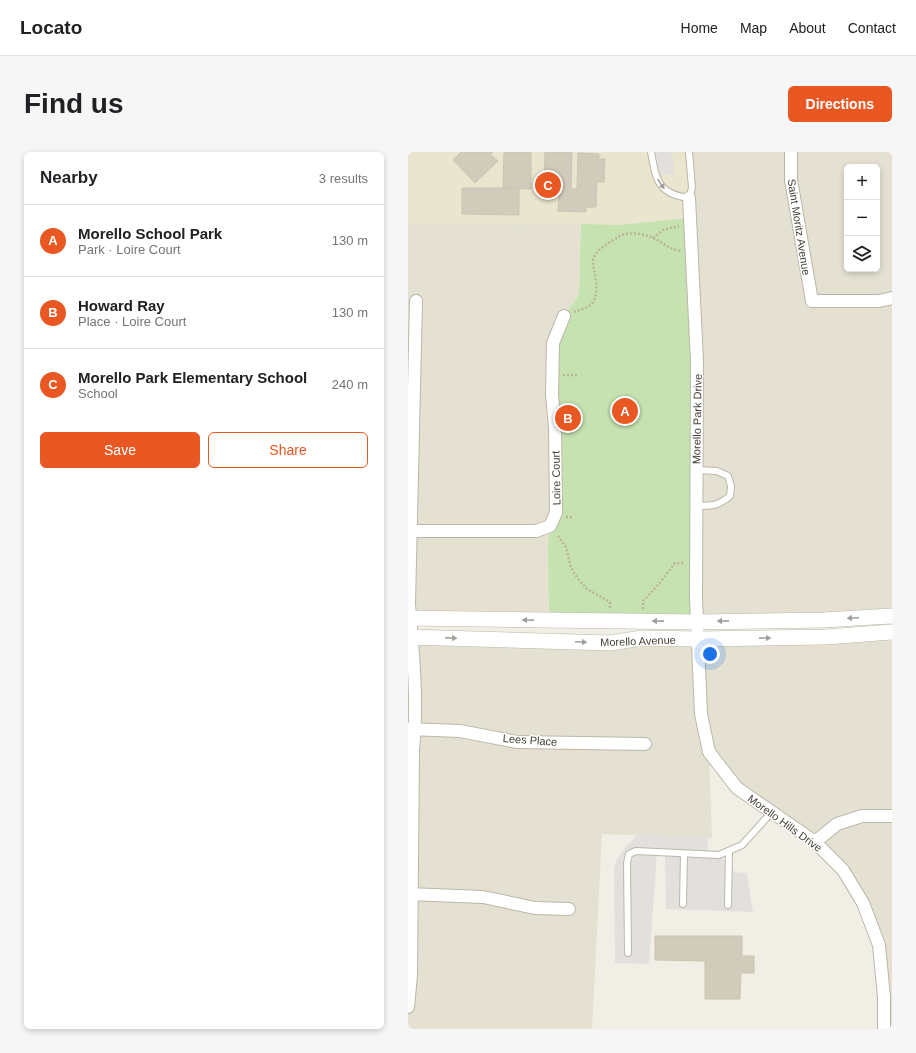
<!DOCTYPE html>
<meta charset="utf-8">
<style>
:root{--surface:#fff;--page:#f6f6f6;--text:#202124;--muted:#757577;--line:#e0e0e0;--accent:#e95723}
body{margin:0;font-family:Helvetica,sans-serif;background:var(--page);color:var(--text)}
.controls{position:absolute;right:12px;top:12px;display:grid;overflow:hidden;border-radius:6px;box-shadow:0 2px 6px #0003}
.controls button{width:36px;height:36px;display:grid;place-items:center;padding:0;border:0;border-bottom:1px solid var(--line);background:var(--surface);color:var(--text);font:20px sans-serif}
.you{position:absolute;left:302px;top:502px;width:14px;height:14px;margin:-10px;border:3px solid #fff;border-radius:50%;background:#1a73e8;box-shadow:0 0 0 6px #1a73e833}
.badge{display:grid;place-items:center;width:26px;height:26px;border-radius:50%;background:var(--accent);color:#fff;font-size:13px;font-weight:700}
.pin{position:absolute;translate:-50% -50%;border:2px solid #fff;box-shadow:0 1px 4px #0006}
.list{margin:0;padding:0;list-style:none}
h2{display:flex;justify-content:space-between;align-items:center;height:52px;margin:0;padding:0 16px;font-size:17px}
h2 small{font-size:13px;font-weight:400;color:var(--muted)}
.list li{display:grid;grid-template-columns:26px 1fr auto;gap:12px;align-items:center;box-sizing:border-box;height:72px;padding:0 16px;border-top:1px solid var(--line)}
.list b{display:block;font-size:15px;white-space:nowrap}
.list p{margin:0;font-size:13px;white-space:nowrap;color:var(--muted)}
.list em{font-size:13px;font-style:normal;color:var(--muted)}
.actions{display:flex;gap:8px;padding:12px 16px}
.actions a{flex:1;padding:9px 0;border:1px solid var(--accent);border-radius:6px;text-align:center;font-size:14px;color:var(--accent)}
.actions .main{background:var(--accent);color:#fff}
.icon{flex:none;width:22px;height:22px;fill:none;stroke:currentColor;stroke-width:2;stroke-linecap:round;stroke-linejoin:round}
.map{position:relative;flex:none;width:484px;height:877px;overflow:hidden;border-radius:6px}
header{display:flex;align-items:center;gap:24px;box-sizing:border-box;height:56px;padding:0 20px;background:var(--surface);border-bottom:1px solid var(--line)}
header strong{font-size:19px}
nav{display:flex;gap:22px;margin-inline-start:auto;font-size:14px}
.intro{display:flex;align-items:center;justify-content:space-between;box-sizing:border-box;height:96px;padding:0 24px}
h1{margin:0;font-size:28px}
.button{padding:10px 18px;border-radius:6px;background:var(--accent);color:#fff;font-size:14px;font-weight:700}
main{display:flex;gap:24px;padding:0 24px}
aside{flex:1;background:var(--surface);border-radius:6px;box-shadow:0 2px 6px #0003}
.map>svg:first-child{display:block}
</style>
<header>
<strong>Locato</strong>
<nav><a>Home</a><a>Map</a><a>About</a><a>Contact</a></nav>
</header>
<div class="intro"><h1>Find us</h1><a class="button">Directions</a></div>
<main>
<aside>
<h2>Nearby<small>3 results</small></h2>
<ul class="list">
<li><span class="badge">A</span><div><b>Morello School Park</b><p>Park · Loire Court</p></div><em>130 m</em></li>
<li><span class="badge">B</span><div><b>Howard Ray</b><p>Place · Loire Court</p></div><em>130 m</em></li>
<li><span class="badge">C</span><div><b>Morello Park Elementary School</b><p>School</p></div><em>240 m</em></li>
</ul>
<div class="actions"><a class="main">Save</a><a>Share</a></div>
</aside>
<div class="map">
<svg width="484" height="877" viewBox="0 0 484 877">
<rect width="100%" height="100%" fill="#f1eee5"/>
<g fill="#e4e1d3" fill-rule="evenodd">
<path d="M281 0H484V464L289 470ZM439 15H469V117H439Z"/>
<polygon points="0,71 173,72 171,143 156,164 140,392 141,468 0,466"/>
<polygon points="484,480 484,877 476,877 471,793 435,718 329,636 301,601 304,686 194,682 184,877 0,877 0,485 202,491"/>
</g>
<polygon fill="#e9e5cf" points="0,0 280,0 282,66 209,73 0,71"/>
<polygon fill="#c6e2b0" points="282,66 289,470 141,468 140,392 142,374 145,191 156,164 171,143 173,72 209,73"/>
<g fill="#e2e0dd">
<polygon points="243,0 264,0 267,22 247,23"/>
<polygon points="229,683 300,686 299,703 311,703 327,720 339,721 345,760 258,757 257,701 249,700 241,812 207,811 206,717 208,709 215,698"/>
</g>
<g fill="#d1cbbb" stroke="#ccc4af">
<polygon points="53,0 85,0 82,2 90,9 67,31 45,8"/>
<polygon points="96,0 123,0 123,37 95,36"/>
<polygon points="137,0 164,0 163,37 169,37 170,1 191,2 191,7 197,7 196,30 189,30 188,55 178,55 178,60 150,59 151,37 136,37"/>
<polygon points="54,36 111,36 111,63 54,62"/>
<polygon points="247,784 334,784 334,804 346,804 346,821 333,821 332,847 297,847 297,809 247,808"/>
</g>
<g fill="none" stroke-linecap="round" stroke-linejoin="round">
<defs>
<g id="service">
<path d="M243 0C248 28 250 42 281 46L284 36 281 0"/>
<path d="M288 354C304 354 310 354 322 344L323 334 320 324 309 319 288 318"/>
<polyline points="275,752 276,702"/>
<polyline points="320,753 321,699"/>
<polyline points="220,801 219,711 221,702 228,699 311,703 334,693 364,660"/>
</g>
<g id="minor">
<polyline points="383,0 383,28 404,149 471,149 484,146"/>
<polyline points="281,46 289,209 288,446 293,562 301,600 329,636 407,690 435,718 455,751 471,793 476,845 476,877"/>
<polyline points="0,379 128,379 142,374 148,361 147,275 144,243 145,191 156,164"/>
<polyline points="0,577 52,579 109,590 237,592"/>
<polyline points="407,690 429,672 454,664 484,664"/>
<polyline points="0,742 75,745 127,756 161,757"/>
<path d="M0 855 3 823 5 598C10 551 5 500 1 452L8 149"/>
</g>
<g id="tertiary">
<polyline points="0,466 289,470 415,468 484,464"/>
<polyline points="0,485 202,491 234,486 290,487 418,485 484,480"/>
</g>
</defs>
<use href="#service" stroke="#bbb7a8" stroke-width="8"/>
<use href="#minor" stroke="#bbb7a8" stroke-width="14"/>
<use href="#tertiary" stroke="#bbb7a8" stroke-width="16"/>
<g stroke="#bcb49a" stroke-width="2.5" stroke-dasharray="2 2" stroke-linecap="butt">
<polyline points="245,86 255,78 271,74"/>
<path d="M166 160C171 158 177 157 181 154 192 147 188 128 186 117 185 113 184 109 186 105 190 96 204 89 212 84 222 79 235 82 245 86 255 90 262 98 273 99"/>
<polyline points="155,223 169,223"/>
<polyline points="158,365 166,365"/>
<polyline points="150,384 158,395 163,416 170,427 179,437 202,450 202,456"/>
<polyline points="235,457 235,449 251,432 267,411 277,411"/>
</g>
<use href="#service" stroke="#fff" stroke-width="6"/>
<use href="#minor" stroke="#fff" stroke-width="12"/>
<use href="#tertiary" stroke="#fff" stroke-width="15"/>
</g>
<defs><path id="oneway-solid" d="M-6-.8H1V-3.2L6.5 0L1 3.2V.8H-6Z"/></defs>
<g fill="#a19f9a">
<use href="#oneway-solid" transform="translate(253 32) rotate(56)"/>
<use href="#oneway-solid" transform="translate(445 466) rotate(177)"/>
<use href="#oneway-solid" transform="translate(120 468) rotate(-179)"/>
<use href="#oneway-solid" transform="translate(250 469) rotate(-179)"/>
<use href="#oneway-solid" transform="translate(315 469) rotate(179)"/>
<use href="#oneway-solid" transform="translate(43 486) rotate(2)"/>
<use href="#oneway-solid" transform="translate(357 486) rotate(-1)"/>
<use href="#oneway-solid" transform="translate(173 490) rotate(2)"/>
</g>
<g text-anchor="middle" stroke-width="3" stroke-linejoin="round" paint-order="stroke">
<g font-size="11" fill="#433f35" stroke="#fff">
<text transform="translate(391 75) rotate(81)" y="4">Saint Moritz Avenue</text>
<text transform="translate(289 267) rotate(-89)" y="4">Morello Park Drive</text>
<text transform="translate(148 326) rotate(-91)" y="4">Loire Court</text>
<text transform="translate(230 489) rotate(-2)" y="4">Morello Avenue</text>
<text transform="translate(122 588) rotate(4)" y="4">Lees Place</text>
<text transform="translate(377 671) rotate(36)" y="4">Morello Hills Drive</text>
</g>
</g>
</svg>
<div class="controls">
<button>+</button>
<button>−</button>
<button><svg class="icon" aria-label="layers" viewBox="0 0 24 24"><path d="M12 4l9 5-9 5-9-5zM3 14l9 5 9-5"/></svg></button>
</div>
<div class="you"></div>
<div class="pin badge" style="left:217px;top:259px">A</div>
<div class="pin badge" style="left:160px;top:266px">B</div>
<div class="pin badge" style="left:140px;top:33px">C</div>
</div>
</main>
